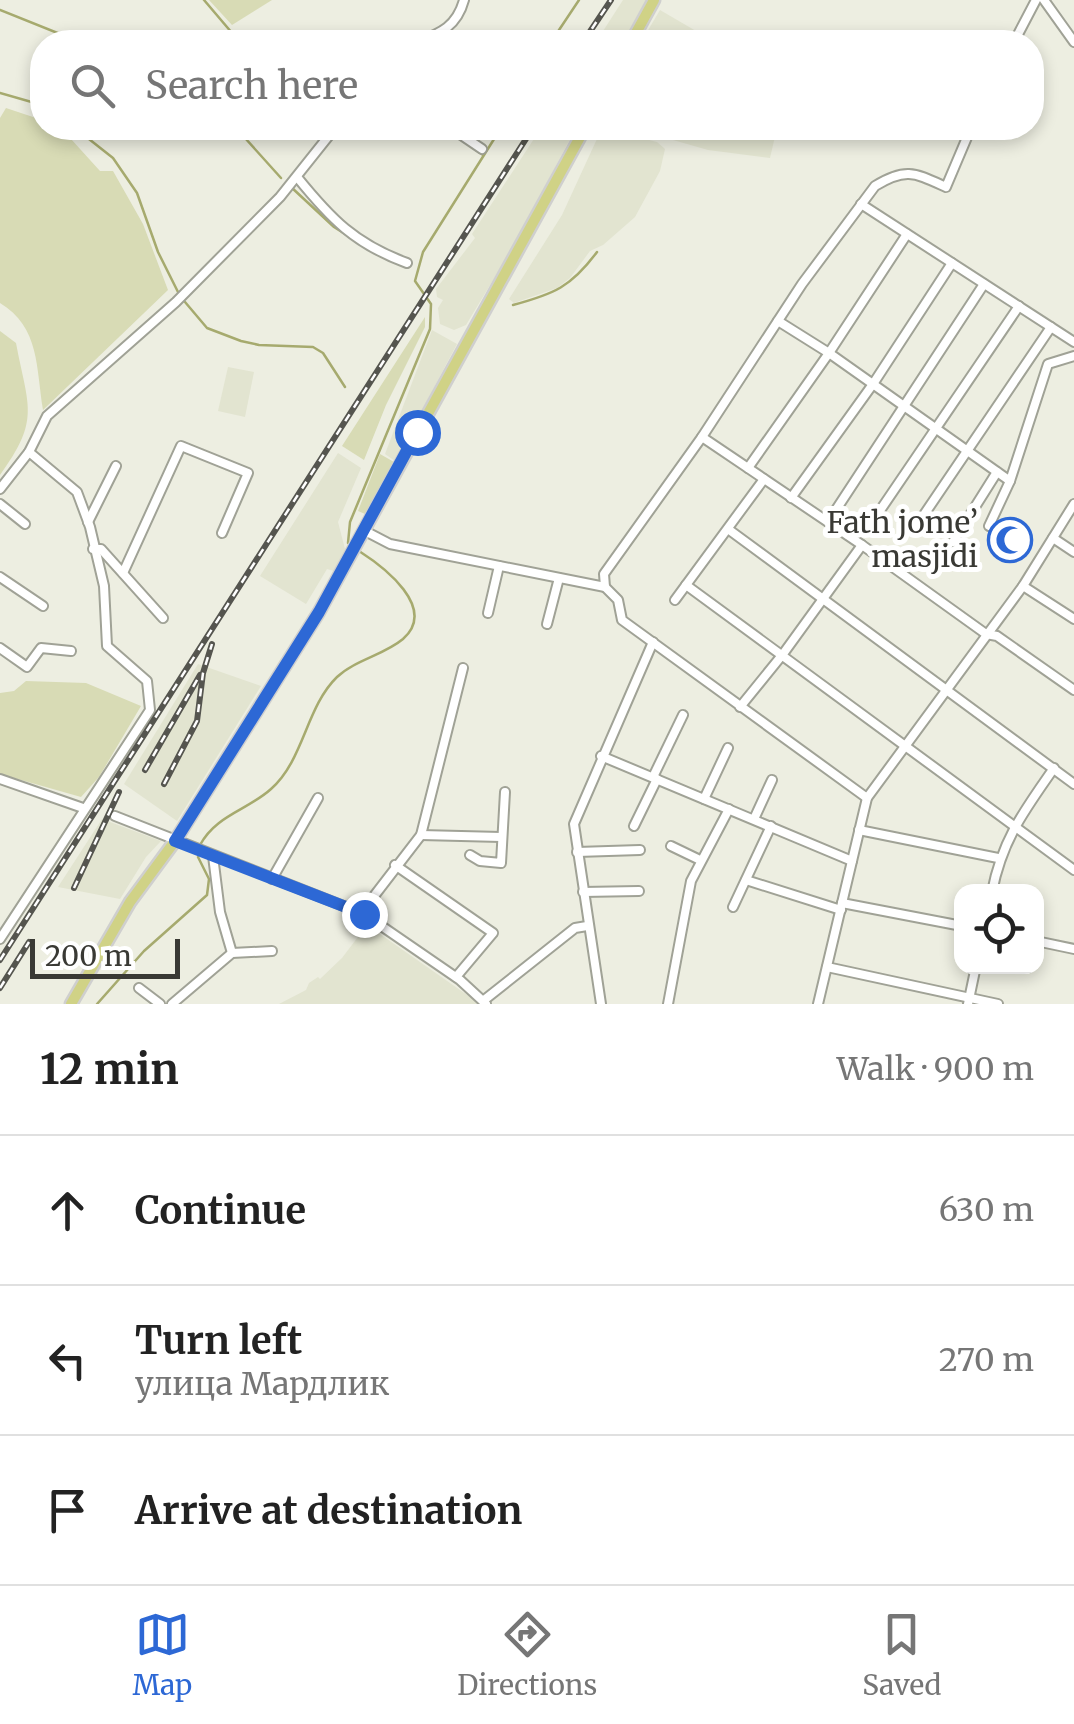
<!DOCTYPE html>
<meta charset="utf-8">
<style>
:root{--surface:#fff;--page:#f2f2f2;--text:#222;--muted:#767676;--line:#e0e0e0;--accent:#2d68d5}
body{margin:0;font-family:Merriweather,serif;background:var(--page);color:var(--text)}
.controls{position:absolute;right:30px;bottom:30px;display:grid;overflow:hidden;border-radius:20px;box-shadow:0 5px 15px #0003}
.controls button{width:90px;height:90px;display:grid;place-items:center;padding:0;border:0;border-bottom:2px solid var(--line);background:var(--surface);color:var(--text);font:50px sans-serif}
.scale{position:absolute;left:30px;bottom:25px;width:150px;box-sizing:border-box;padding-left:10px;border:5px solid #393934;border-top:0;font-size:28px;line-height:35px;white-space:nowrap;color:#393934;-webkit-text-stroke:8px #fff;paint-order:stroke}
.stop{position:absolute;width:30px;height:30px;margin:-22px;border:8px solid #2d68d5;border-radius:50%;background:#fff}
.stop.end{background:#2d68d5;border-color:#fff;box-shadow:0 2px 10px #0008}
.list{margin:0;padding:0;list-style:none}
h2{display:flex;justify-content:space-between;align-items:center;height:130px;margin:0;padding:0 40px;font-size:42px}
h2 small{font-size:32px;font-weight:400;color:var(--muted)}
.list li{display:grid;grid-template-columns:65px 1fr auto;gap:30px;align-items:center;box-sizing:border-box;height:150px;padding:0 40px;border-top:2px solid var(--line)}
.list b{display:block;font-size:38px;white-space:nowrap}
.list p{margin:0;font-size:32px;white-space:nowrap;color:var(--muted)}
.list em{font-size:32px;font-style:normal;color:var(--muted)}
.icon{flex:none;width:55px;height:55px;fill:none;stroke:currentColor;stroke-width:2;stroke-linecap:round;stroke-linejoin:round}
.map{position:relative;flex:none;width:1074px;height:1004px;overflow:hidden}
.search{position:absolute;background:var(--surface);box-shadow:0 5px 15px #0003;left:30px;right:30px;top:30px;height:110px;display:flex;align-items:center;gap:25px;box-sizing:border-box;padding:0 35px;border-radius:40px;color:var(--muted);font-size:38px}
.sheet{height:580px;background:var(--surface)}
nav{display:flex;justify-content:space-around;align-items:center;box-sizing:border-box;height:140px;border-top:2px solid var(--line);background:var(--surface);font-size:28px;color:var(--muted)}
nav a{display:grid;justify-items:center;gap:5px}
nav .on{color:var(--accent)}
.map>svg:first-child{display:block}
</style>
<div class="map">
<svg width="1074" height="1004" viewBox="0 0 1074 1004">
<rect width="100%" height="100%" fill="#edeee1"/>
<g fill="#e2e4d0">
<polygon points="623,0 646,0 623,42 596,42"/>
<polygon points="660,10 696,31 713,42 641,42"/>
<polygon points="541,128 576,128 510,252 466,325 454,330 440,324 438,308 443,300 437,297 436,289 475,238 472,234"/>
<polygon points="602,128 657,142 665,149 660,171 635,217 603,245 590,251 570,278 557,288 514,303 509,299 562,215"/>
<polygon points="631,128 777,128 770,158 708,150"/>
<polygon points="432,330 457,344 395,461 385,454"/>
<polygon points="228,367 254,372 245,417 218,411"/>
<polygon points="338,453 361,468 338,522 345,549 334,571 327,569 306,604 260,576"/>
<polygon points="198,664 261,686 177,821 124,784"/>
<polygon points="102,819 161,841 146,857 120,899 58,887"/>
<polygon points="367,925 480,1004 279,1004 306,990 309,983 318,977 320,979 342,958"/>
</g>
<g fill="#d8dbb5">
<polygon points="209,0 272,0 232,25"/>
<path d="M6 108 42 120V128H61L100 171H113L143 224 168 290 43 410C36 368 40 327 0 303V118Z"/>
<polygon points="425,317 425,327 386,405 364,460 342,446"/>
<path d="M0 331 16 343C28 407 41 419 0 475Z"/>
<polygon points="380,454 394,462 365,514 358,511"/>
<polygon points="26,681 86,683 141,706 99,777 81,797 0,774 0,693 14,691"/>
</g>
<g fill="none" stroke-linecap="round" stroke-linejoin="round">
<g stroke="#a6aa6e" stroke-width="2.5">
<polyline points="204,0 238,40 245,42"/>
<polyline points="0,10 80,42"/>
<polyline points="551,42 579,0"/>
<polyline points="0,93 42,105"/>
<polyline points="75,128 113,158 137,193 158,252 178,292"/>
<polyline points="236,128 281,178"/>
<polyline points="465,142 483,155"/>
<polyline points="291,187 334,227 353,239"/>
<polyline points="372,251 392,261"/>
<polyline points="185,302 207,328 241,341 259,345 313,347 323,353 345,387"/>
<path d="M513 305C554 294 571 287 597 252"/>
<polyline points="353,546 348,543 350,522 430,329 431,304 415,281 423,252 501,128"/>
<path d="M200 845C216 815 248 810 271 789 304 760 306 707 337 677 355 660 384 655 403 639 438 608 384 567 359 551"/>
<polyline points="97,1004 144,951 207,895 209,879 198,857"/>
</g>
<defs>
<g id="minor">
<polyline points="1044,0 1074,42"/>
<path d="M418 42C441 33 457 26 464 0"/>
<polyline points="1014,42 1036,0"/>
<polyline points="451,128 482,149"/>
<path d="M297 177C331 219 355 244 407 263"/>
<polyline points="861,204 1074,342"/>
<polyline points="778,321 829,353 1010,481"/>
<polyline points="702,437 862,545 986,634 997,636 1074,690"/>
<polyline points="748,468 829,353 907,234"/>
<polyline points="0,489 29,452 47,416 176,302 280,197 335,128"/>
<polyline points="791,498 873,384 952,263"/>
<polyline points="0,504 25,524"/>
<polyline points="88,522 116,466"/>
<polyline points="828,522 984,284"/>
<polyline points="917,525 1051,327"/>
<polyline points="989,526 1010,481 1048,364 1074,356"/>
<polyline points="728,529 1074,784"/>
<polyline points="365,531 390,544 605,587"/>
<polyline points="848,535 863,516 879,512 1019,306"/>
<polyline points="1053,538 1074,552"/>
<polyline points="953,542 997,472"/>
<polyline points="93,549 101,549 163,618"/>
<polyline points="123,573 181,446 248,473 222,533"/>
<polyline points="0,577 43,606"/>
<polyline points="686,585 1074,870"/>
<polyline points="1023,586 1074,619"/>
<polyline points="675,600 764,479"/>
<polyline points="488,613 499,566"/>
<polyline points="547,624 559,578"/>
<polyline points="0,648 27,667 41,648 71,651"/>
<polyline points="740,707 783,654 862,545"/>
<polyline points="601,756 852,861"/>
<polyline points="653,777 683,715"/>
<polyline points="0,779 83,808"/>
<path d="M867 798 622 620 618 600 605 587 604 574 702 437 802 284 875 186C906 167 915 173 946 187L971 128"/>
<polyline points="704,799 728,748"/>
<polyline points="115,816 364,914 460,980 486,1004"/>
<polyline points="754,819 772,780"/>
<polyline points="634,826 657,779"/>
<polyline points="859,830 998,858"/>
<polyline points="421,835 501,837"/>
<polyline points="671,846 700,860"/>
<polyline points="577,852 640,850"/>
<polyline points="470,855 480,861 501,863 505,792"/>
<polyline points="213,856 220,912 232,953"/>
<polyline points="395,865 493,933 456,977"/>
<polyline points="272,879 318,798"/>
<polyline points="746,880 841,910"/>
<polyline points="583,892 639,891"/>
<path d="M992 892C1002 840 1024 811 1054 768"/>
<polyline points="842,903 962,926"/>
<polyline points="733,907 771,826"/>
<polyline points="361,913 421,835 463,668"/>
<polyline points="0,939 150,710 147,681 107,646 104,586 90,527 77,492 29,452"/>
<polyline points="1036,941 1074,949"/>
<polyline points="827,967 998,1004"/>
<polyline points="139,988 160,1004"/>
<polyline points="483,1001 575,928 587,926"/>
<polyline points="172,1004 232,953 272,951"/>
<polyline points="601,1004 574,824 653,642"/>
<polyline points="668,1004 691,881 729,809"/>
<polyline points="818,1004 867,798 1023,586 1074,504"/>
<polyline points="968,1004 976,966"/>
</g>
<g id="major">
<polyline points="631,42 654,0"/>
<polyline points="71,1004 130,902 175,841 319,612 585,128"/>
</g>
</defs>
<use href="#minor" stroke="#a0a296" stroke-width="12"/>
<use href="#major" stroke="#cfcfce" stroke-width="15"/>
<use href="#minor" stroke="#fff" stroke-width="8"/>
<use href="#major" stroke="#d0d286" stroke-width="10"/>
<defs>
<g id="rail">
<polyline points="583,42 611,0"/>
<polyline points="145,770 200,675"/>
<polyline points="164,784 197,721 203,673 212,644"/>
<polyline points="74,888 119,792"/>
<polyline points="0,960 533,128"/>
<polyline points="0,988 29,942"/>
</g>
</defs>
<use href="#rail" stroke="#55554f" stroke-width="6"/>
<use href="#rail" stroke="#fff" stroke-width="2.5" stroke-dasharray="8" stroke-linecap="butt"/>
</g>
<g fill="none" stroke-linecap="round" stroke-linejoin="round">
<polyline stroke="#2d68d5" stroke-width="12" points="364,914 175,841 319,612 417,432"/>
</g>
<defs>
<symbol id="mosque-ring" viewBox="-11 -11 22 22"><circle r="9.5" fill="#fff" stroke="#2d68d5" stroke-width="1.5"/><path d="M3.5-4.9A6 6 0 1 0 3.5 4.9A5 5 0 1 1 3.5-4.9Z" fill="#2d68d5"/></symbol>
</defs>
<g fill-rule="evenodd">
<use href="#mosque-ring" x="985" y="515" width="50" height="50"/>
</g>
<g text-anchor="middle" stroke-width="10" stroke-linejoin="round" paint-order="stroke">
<g font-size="30" fill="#393934" stroke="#fff" text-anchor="end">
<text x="978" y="533">Fath jome’<tspan x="978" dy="34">masjidi</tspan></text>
</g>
</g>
</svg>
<div class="controls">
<button><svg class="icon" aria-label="locate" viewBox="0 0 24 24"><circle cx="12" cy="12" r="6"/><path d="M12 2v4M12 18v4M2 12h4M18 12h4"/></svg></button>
</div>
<div class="scale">200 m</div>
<div class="stop" style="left:417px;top:432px"></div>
<div class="stop end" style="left:364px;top:914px"></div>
<div class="search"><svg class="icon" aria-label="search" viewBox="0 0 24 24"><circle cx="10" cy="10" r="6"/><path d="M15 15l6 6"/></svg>Search here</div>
</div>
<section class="sheet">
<h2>12 min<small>Walk · 900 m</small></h2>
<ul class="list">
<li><svg class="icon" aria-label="ahead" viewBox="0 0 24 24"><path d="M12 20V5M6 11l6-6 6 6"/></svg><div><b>Continue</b></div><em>630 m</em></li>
<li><svg class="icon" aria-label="left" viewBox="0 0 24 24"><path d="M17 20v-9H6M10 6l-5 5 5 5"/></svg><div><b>Turn left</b><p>улица Мардлик</p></div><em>270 m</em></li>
<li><svg class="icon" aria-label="arrive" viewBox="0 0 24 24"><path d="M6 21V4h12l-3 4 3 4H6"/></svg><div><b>Arrive at destination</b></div></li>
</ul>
</section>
<nav>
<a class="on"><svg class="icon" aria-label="map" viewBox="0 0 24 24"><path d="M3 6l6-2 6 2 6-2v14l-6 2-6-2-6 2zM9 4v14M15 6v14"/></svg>Map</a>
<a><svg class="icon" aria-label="directions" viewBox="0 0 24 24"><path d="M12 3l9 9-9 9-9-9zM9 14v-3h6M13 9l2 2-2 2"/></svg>Directions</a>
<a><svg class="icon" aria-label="saved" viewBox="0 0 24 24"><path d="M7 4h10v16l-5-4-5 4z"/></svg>Saved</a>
</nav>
